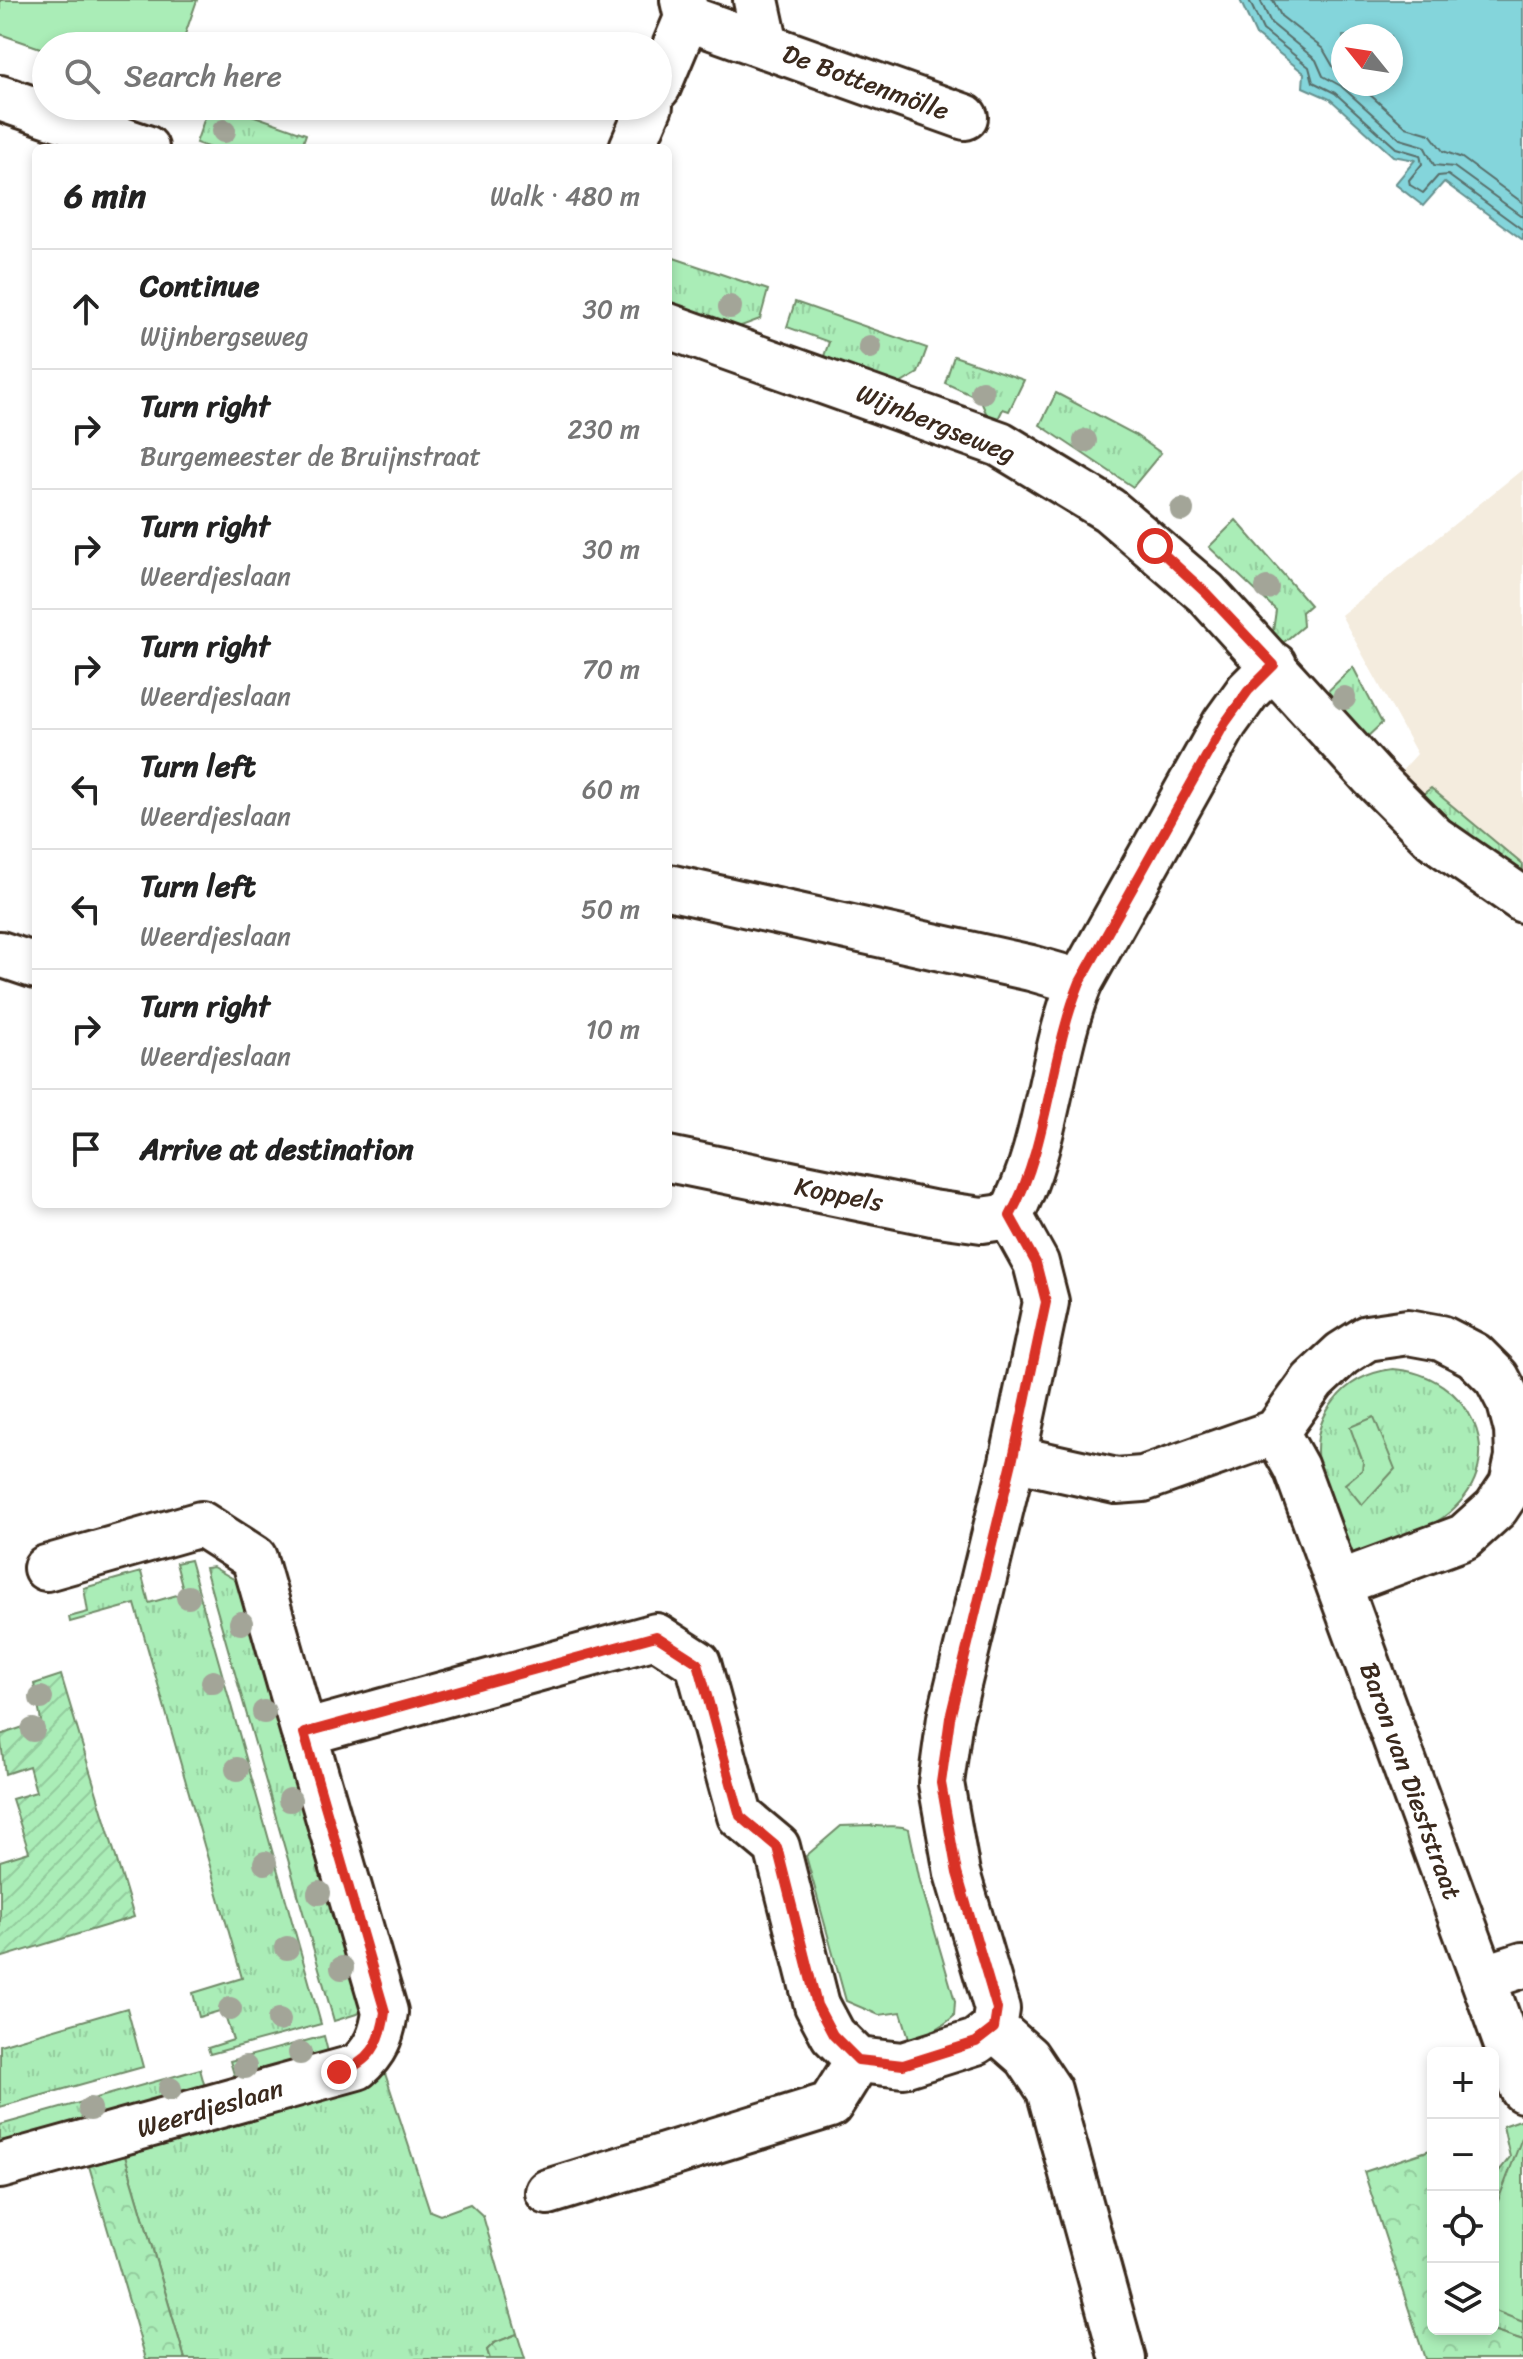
<!DOCTYPE html>
<meta charset="utf-8">
<style>
:root{--surface:#fff;--page:#f2f2f2;--text:#222;--muted:#767676;--line:#e0e0e0}
body{margin:0;font-family:Sriracha,sans-serif;background:var(--page);color:var(--text)}
.controls{position:absolute;right:24px;bottom:24px;display:grid;overflow:hidden;border-radius:12px;box-shadow:0 4px 12px #0003}
.controls button{width:72px;height:72px;display:grid;place-items:center;padding:0;border:0;border-bottom:2px solid var(--line);background:var(--surface);color:var(--text);font:40px sans-serif}
.compass{position:absolute;left:1331px;top:24px;width:72px;height:72px;border-radius:50%;background:var(--surface);box-shadow:0 4px 12px #0003;rotate:300deg}
.stop{position:absolute;width:24px;height:24px;margin:-18px;border:6px solid #d93025;border-radius:50%;background:#fff}
.stop.end{background:#d93025;border-color:#fff;box-shadow:0 2px 8px #0008}
.list{margin:0;padding:0;list-style:none}
h2{display:flex;justify-content:space-between;align-items:center;height:104px;margin:0;padding:0 32px;font-size:34px}
h2 small{font-size:26px;font-weight:400;color:var(--muted)}
.list li{display:grid;grid-template-columns:52px 1fr auto;gap:24px;align-items:center;box-sizing:border-box;height:120px;padding:0 32px;border-top:2px solid var(--line)}
.list b{display:block;font-size:30px;white-space:nowrap}
.list p{margin:0;font-size:26px;white-space:nowrap;color:var(--muted)}
.list em{font-size:26px;font-style:normal;color:var(--muted)}
.icon{flex:none;width:44px;height:44px;fill:none;stroke:currentColor;stroke-width:2;stroke-linecap:round;stroke-linejoin:round}
.map{position:relative;flex:none;width:1523px;height:2359px;overflow:hidden}
.search{position:absolute;background:var(--surface);box-shadow:0 4px 12px #0003;left:32px;top:32px;width:640px;height:88px;display:flex;align-items:center;gap:20px;box-sizing:border-box;padding:0 28px;border-radius:44px;color:var(--muted);font-size:30px}
.panel{position:absolute;background:var(--surface);box-shadow:0 4px 12px #0003;left:32px;top:144px;width:640px;height:1064px;border-radius:12px}
.map>svg:first-child{display:block}
</style>
<div class="map">
<svg width="1523" height="2359" viewBox="0 0 1523 2359">
<defs>
<pattern id="grass-tufts" width="24" height="20" patternUnits="userSpaceOnUse" patternTransform="scale(2)"><rect width="24" height="20" fill="#aaedb7"/><path d="M3 7l-1-3M5 7V3M7 7l1-3M15 17l-1-3M17 17v-4M19 17l1-3" fill="none" stroke="#93cb9d"/></pattern>
<pattern id="forest-crowns" width="20" height="18" patternUnits="userSpaceOnUse" patternTransform="scale(2)"><rect width="20" height="18" fill="#aaedb7"/><path d="M2 6a3 3 0 1 1 6 0M12 15a3 3 0 1 1 6 0" fill="none" stroke="#93cb9d"/></pattern>
<pattern id="garden-furrows" width="10" height="10" patternUnits="userSpaceOnUse" patternTransform="scale(2)"><rect width="10" height="10" fill="#aaedb7"/><path d="M-1 1l2-2M0 10L10 0M9 11l2-2" fill="none" stroke="#93cb9d"/></pattern>
</defs>
<rect width="100%" height="100%" fill="#fff"/>
<filter id="ink" filterUnits="userSpaceOnUse"><feTurbulence type="fractalNoise" baseFrequency=".0125" numOctaves="2"/><feDisplacementMap in="SourceGraphic" scale="16" xChannelSelector="R" yChannelSelector="G"/><feConvolveMatrix kernelMatrix="1 2 1 2 8 2 1 2 1" color-interpolation-filters="sRGB"/></filter>
<g filter="url(#ink)">
<polygon fill="#f4ecde" points="1523,469 1523,879 1490,858 1398,775 1417,754 1341,615"/>
<g fill="url(#grass-tufts)" stroke="#728c6a" stroke-width="2">
<polygon points="209,106 226,106 306,134 301,148 210,148 196,143"/>
<polygon points="668,256 768,290 760,319 736,328 668,305"/>
<polygon points="795,302 927,348 918,373 898,385 823,359 829,342 787,327"/>
<polygon points="954,356 1024,380 1009,411 1003,409 995,425 990,422 980,399 945,383"/>
<polygon points="1056,393 1134,434 1161,453 1133,487 1040,425"/>
<polygon points="1236,520 1310,605 1302,612 1303,626 1284,642 1272,638 1276,610 1209,547"/>
<polygon points="1353,667 1382,723 1365,739 1324,695"/>
<polygon points="1431,788 1523,865 1523,877 1490,858 1419,797"/>
<path d="M1393 1369C1469 1374 1513 1458 1450 1512 1424 1535 1380 1544 1348 1556 1331 1508 1296 1447 1334 1401 1349 1381 1369 1372 1393 1369Z"/>
<polygon points="190,1560 321,2024 210,2054 208,2048 233,2040 223,2010 199,2017 193,1993 242,1978 135,1604 70,1622 69,1617 88,1612 84,1588 141,1572 149,1603 184,1593 176,1563"/>
<polygon points="213,1567 242,1584 363,2012 334,2021 205,1568"/>
<polygon points="127,2008 143,2067 0,2107 0,2045"/>
<polygon points="324,2036 329,2056 236,2081 230,2061"/>
<polygon points="381,2061 430,2211 440,2215 470,2204 483,2216 517,2334 494,2343 487,2350 490,2359 185,2359 125,2156 361,2087"/>
<polygon points="200,2069 206,2091 0,2148 0,2125"/>
<polygon points="1523,2119 1523,2341 1486,2329 1493,2329 1493,2179 1510,2157 1503,2126"/>
</g>
<g fill="url(#forest-crowns)" stroke="#728c6a" stroke-width="2">
<polygon points="1433,2149 1433,2329 1486,2329 1523,2341 1523,2359 1425,2359 1364,2172"/>
<polygon points="125,2156 185,2359 146,2359 89,2166"/>
<polygon points="517,2334 525,2359 490,2359 487,2350 494,2343"/>
</g>
<g fill="#aaedb7" stroke="#728c6a" stroke-width="2">
<polygon points="0,0 197,0 181,46 46,46 46,50 0,34"/>
<polygon points="1374,1417 1395,1469 1362,1505 1345,1484 1362,1470 1363,1462 1350,1427"/>
<path d="M870 1825C884 1829 898 1823 909 1829L920 1881 955 2001 954 2016C940 2029 928 2034 909 2038L901 2012 879 2015 846 2001 806 1856 841 1826Z"/>
<polygon points="1523,2135 1523,2322 1493,2310 1493,2214"/>
</g>
<polygon fill="url(#garden-furrows)" stroke="#728c6a" stroke-width="2" points="61,1675 134,1917 0,1958 0,1861 29,1852 12,1799 36,1792 29,1766 5,1774 0,1735 41,1721 34,1684"/>
<path fill="#84d5db" stroke="#67918f" stroke-width="2" fill-rule="evenodd" d="M1240 0H1523V240L1444 182 1423 206 1395 184 1415 160 1393 156 1330 99 1303 87 1304 73 1256 35ZM1343 36H1391V84H1343Z"/>
<g fill="none" stroke-linecap="round" stroke-linejoin="round">
<g stroke="#586e6a" stroke-width="2">
<polyline points="1249,0 1263,30 1309,67 1313,82 1335,93 1396,148 1420,155 1422,164 1409,180 1410,185 1423,193 1438,176 1448,175 1523,230"/>
<polyline points="1260,0 1271,23 1316,60 1323,76 1341,86 1400,139 1424,146 1434,165 1454,167 1523,217"/>
<polyline points="1273,0 1281,16 1323,49 1334,68 1343,72"/>
<polyline points="1358,84 1406,127 1430,134 1443,151 1462,158 1523,203"/>
</g>
<defs>
<g id="minor">
<polyline points="683,0 687,18 965,117"/>
<polyline points="756,0 766,46"/>
<polyline points="658,87 687,18"/>
<polyline points="0,98 146,148"/>
<polyline points="632,148 650,106"/>
<polyline points="668,326 1000,444 1109,510 1206,593 1372,776 1434,838 1523,900"/>
<polyline points="668,887 1031,968 1080,982"/>
<polyline points="0,954 36,966"/>
<polyline points="668,1159 932,1213 982,1220 1010,1216"/>
<polyline points="1010,1216 1036,1263 1046,1302 1013,1458 950,1718 941,1783 957,1873 997,2009 994,2028 1027,2057 1049,2090 1123,2359"/>
<path d="M1010 1216C1049 1144 1049 1058 1080 982L1225 723 1248 691 1274 665"/>
<polyline points="1276,1432 1296,1468 1483,1978 1523,1965"/>
<polyline points="1013,1458 1116,1481 1143,1479 1276,1432 1313,1381 1342,1354 1367,1338 1408,1332 1441,1338 1474,1355 1497,1378 1510,1403 1517,1430 1518,1457 1512,1484 1496,1508 1464,1537 1340,1583"/>
<polyline points="46,1568 201,1524 254,1558 304,1733"/>
<polyline points="1483,1978 1523,2090"/>
<path d="M0 2166 357 2067C375 2052 382 2035 385 2012L304 1733 656 1636 698 1663 740 1816 777 1847 817 2005 833 2035 858 2060 903 2065 976 2042 994 2028"/>
<polyline points="548,2192 830,2105 858,2060"/>
</g>
</defs>
<use href="#minor" stroke="#3b2a1e" stroke-width="50"/>
<use href="#minor" stroke="#fff" stroke-width="44"/>
</g>
<g fill="#a3a598">
<circle cx="224" cy="131" r="12"/>
<circle cx="730" cy="307" r="12"/>
<circle cx="870" cy="347" r="12"/>
<circle cx="982" cy="392" r="12"/>
<circle cx="1085" cy="441" r="12"/>
<circle cx="1182" cy="510" r="12"/>
<circle cx="1267" cy="588" r="12"/>
<circle cx="1344" cy="698" r="12"/>
<circle cx="188" cy="1597" r="12"/>
<circle cx="241" cy="1623" r="12"/>
<circle cx="213" cy="1682" r="12"/>
<circle cx="41" cy="1698" r="12"/>
<circle cx="264" cy="1712" r="12"/>
<circle cx="33" cy="1730" r="12"/>
<circle cx="237" cy="1769" r="12"/>
<circle cx="290" cy="1800" r="12"/>
<circle cx="265" cy="1863" r="12"/>
<circle cx="319" cy="1893" r="12"/>
<circle cx="287" cy="1948" r="12"/>
<circle cx="342" cy="1968" r="12"/>
<circle cx="230" cy="2009" r="12"/>
<circle cx="279" cy="2020" r="12"/>
<circle cx="300" cy="2053" r="12"/>
<circle cx="245" cy="2067" r="12"/>
<circle cx="170" cy="2089" r="12"/>
<circle cx="90" cy="2109" r="12"/>
</g>
</g>
<g fill="none" stroke-linecap="round" stroke-linejoin="round" filter="url(#ink)">
<path stroke="#d93025" stroke-width="10" d="M339 2072C370 2063 381 2043 385 2012L304 1733 656 1636 698 1663 740 1816 777 1847 817 2005 833 2035 858 2060 903 2065 976 2042 994 2028 997 2009 957 1873 941 1783 950 1718 1013 1458 1046 1302 1036 1263 1010 1216C1049 1144 1049 1058 1080 982L1225 723 1248 691 1274 665 1206 593 1155 546"/>
</g>
<g text-anchor="middle" stroke-width="6" stroke-linejoin="round" paint-order="stroke">
<g font-size="26" fill="#3b2a1e" stroke="#fff">
<text transform="translate(866 82) rotate(20)" y="9">De Bottenmölle</text>
<text transform="translate(936 423) rotate(22)" y="9">Wijnbergseweg</text>
<text transform="translate(839 1194) rotate(11)" y="9">Koppels</text>
<text transform="translate(1411 1781) rotate(70)" y="9">Baron van Dieststraat</text>
<text transform="translate(210 2108) rotate(-16)" y="9">Weerdjeslaan</text>
</g>
</g>
</svg>
<div class="controls">
<button>+</button>
<button>−</button>
<button><svg class="icon" aria-label="locate" viewBox="0 0 24 24"><circle cx="12" cy="12" r="6"/><path d="M12 2v4M12 18v4M2 12h4M18 12h4"/></svg></button>
<button><svg class="icon" aria-label="layers" viewBox="0 0 24 24"><path d="M12 4l9 5-9 5-9-5zM3 14l9 5 9-5"/></svg></button>
</div>
<svg class="compass" viewBox="-18 -18 36 36"><path d="M0-13l5 13h-10z" fill="#e53935"/><path d="M0 13l5-13h-10z" fill="#767676"/></svg>
<div class="stop" style="left:1155px;top:546px"></div>
<div class="stop end" style="left:339px;top:2072px"></div>
<div class="search"><svg class="icon" aria-label="search" viewBox="0 0 24 24"><circle cx="10" cy="10" r="6"/><path d="M15 15l6 6"/></svg>Search here</div>
<section class="panel">
<h2>6 min<small>Walk · 480 m</small></h2>
<ul class="list">
<li><svg class="icon" aria-label="ahead" viewBox="0 0 24 24"><path d="M12 20V5M6 11l6-6 6 6"/></svg><div><b>Continue</b><p>Wijnbergseweg</p></div><em>30 m</em></li>
<li><svg class="icon" aria-label="right" viewBox="0 0 24 24"><path d="M7 20v-9h11M14 6l5 5-5 5"/></svg><div><b>Turn right</b><p>Burgemeester de Bruijnstraat</p></div><em>230 m</em></li>
<li><svg class="icon" aria-label="right" viewBox="0 0 24 24"><path d="M7 20v-9h11M14 6l5 5-5 5"/></svg><div><b>Turn right</b><p>Weerdjeslaan</p></div><em>30 m</em></li>
<li><svg class="icon" aria-label="right" viewBox="0 0 24 24"><path d="M7 20v-9h11M14 6l5 5-5 5"/></svg><div><b>Turn right</b><p>Weerdjeslaan</p></div><em>70 m</em></li>
<li><svg class="icon" aria-label="left" viewBox="0 0 24 24"><path d="M17 20v-9H6M10 6l-5 5 5 5"/></svg><div><b>Turn left</b><p>Weerdjeslaan</p></div><em>60 m</em></li>
<li><svg class="icon" aria-label="left" viewBox="0 0 24 24"><path d="M17 20v-9H6M10 6l-5 5 5 5"/></svg><div><b>Turn left</b><p>Weerdjeslaan</p></div><em>50 m</em></li>
<li><svg class="icon" aria-label="right" viewBox="0 0 24 24"><path d="M7 20v-9h11M14 6l5 5-5 5"/></svg><div><b>Turn right</b><p>Weerdjeslaan</p></div><em>10 m</em></li>
<li><svg class="icon" aria-label="arrive" viewBox="0 0 24 24"><path d="M6 21V4h12l-3 4 3 4H6"/></svg><div><b>Arrive at destination</b></div></li>
</ul>
</section>
</div>
